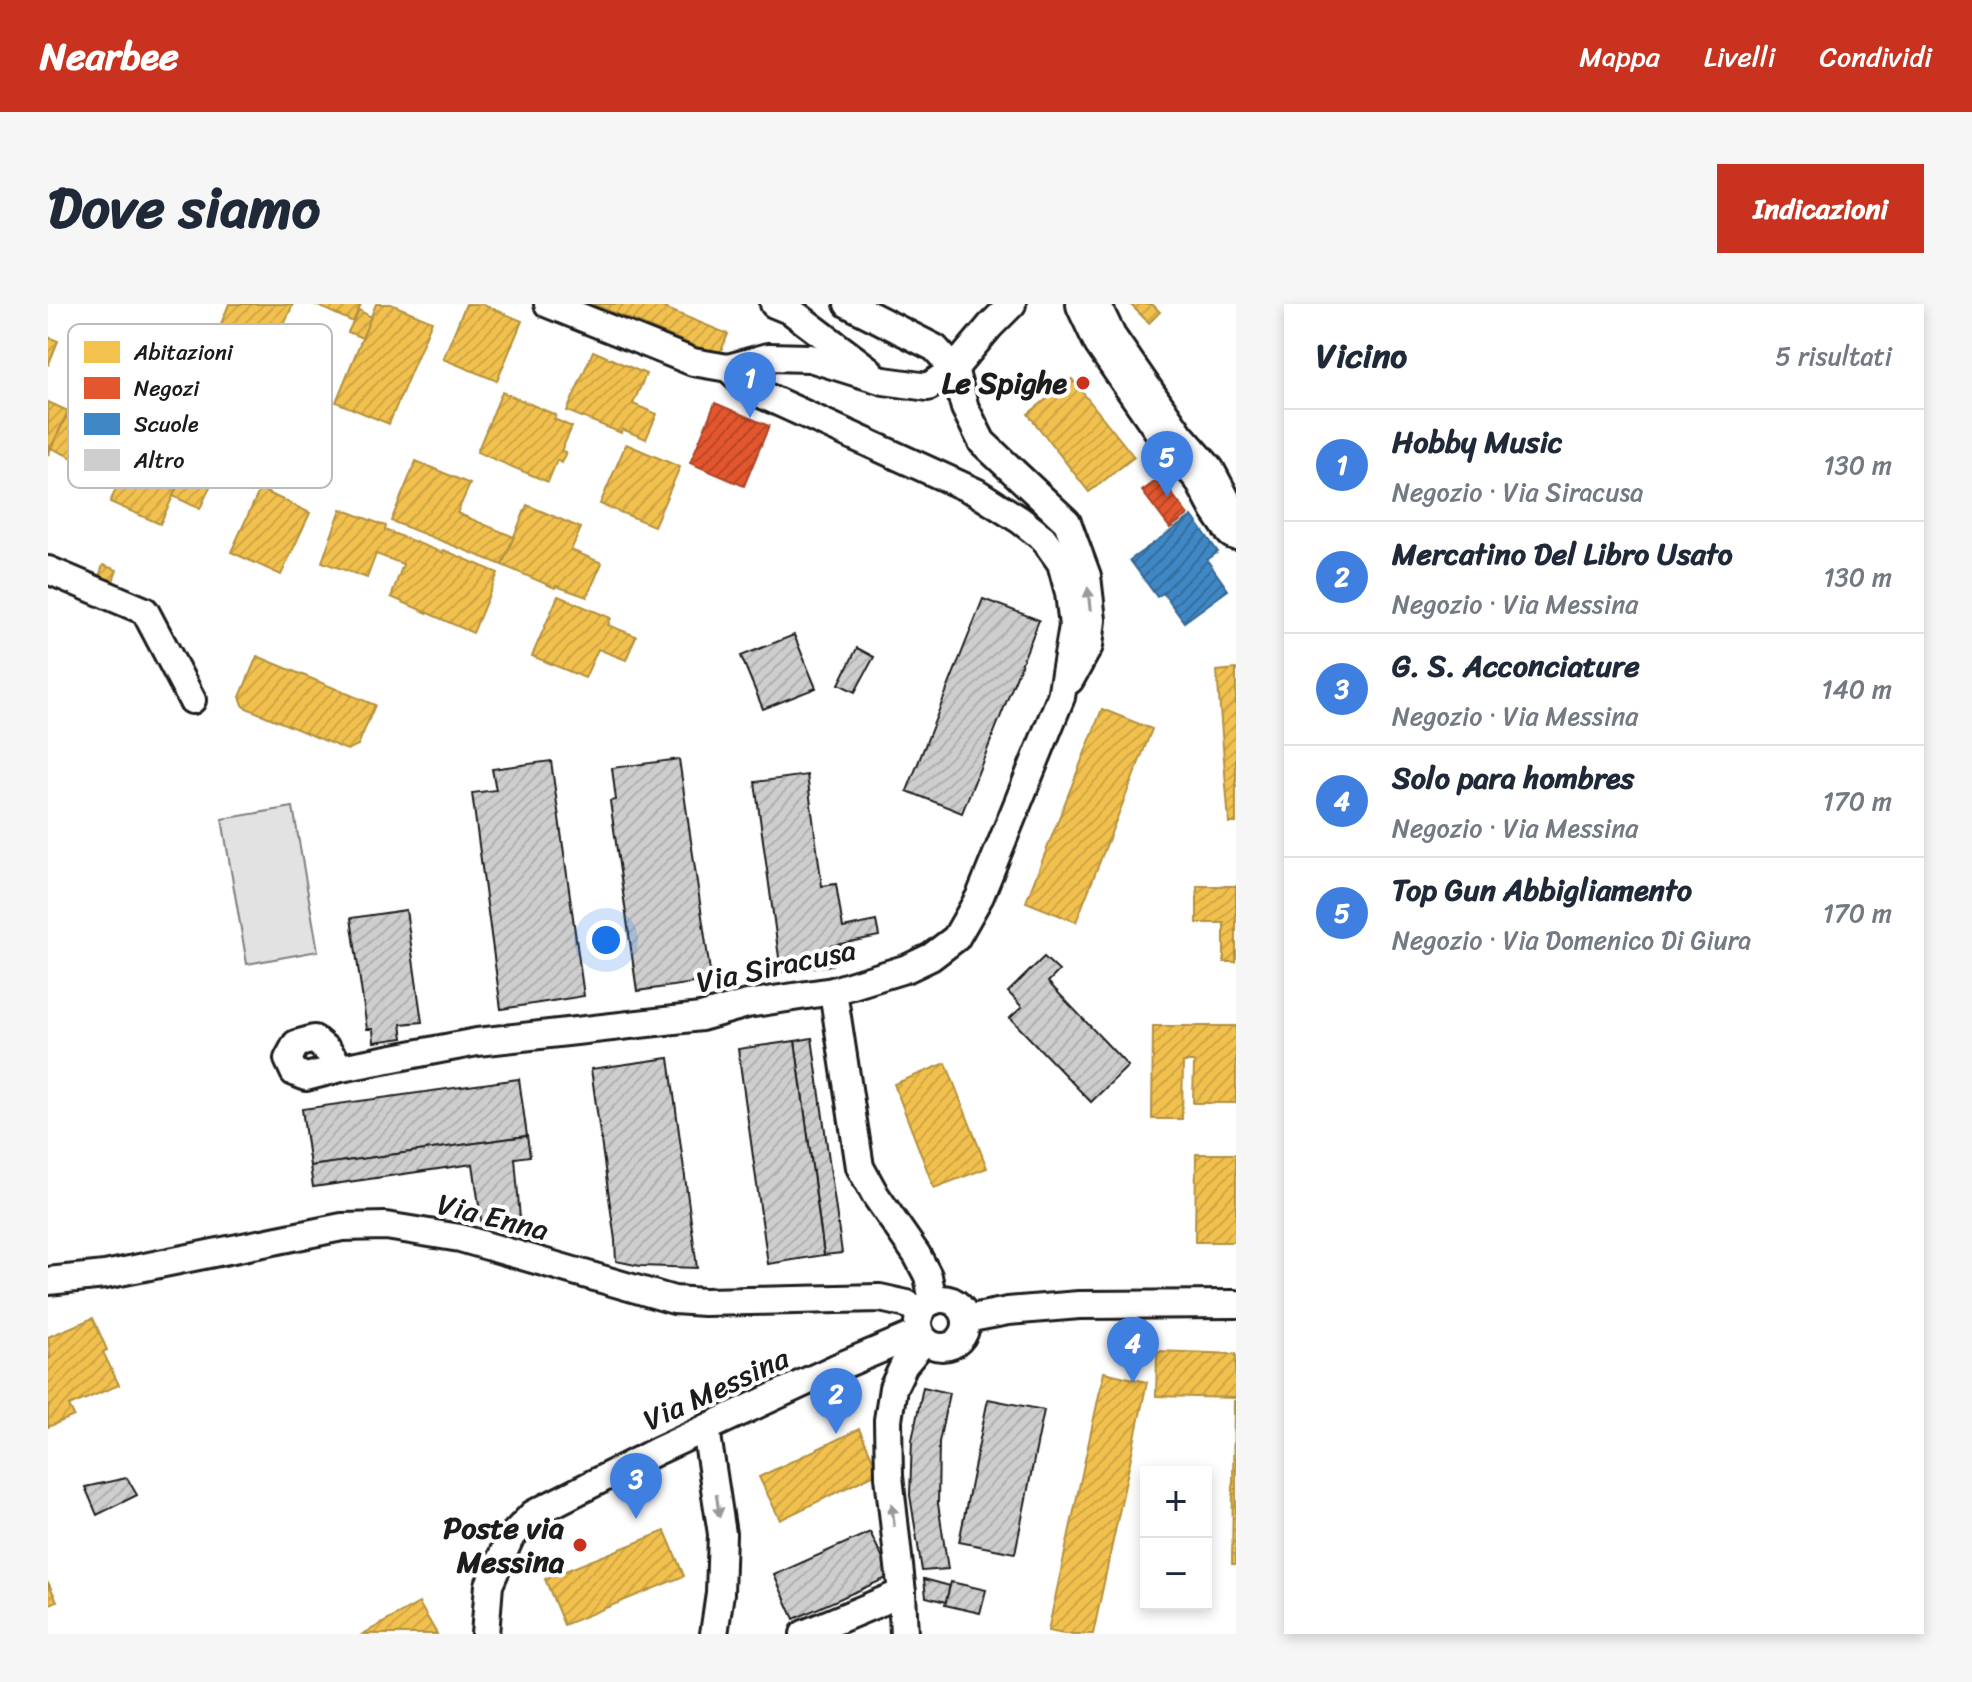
<!DOCTYPE html>
<html lang="it">
<meta charset="utf-8">
<style>
:root{--surface:#fff;--page:#f6f6f7;--text:#1f2937;--muted:#747a83;--line:#e0e1e3;--accent:#c8321e}
body{margin:0;font-family:Sriracha,sans-serif;background:var(--page);color:var(--text)}
.controls{position:absolute;right:24px;bottom:24px;display:grid;overflow:hidden;border-radius:0px;box-shadow:0 4px 12px #0003}
.controls button{width:72px;height:72px;display:grid;place-items:center;padding:0;border:0;border-bottom:2px solid var(--line);background:var(--surface);color:var(--text);font:40px sans-serif}
.you{position:absolute;left:558px;top:636px;width:28px;height:28px;margin:-20px;border:6px solid #fff;border-radius:50%;background:#1a73e8;box-shadow:0 0 0 12px #1a73e833}
.badge{display:grid;place-items:center;width:52px;height:52px;border-radius:50%;background:var(--accent);color:#fff;font-size:26px;font-weight:700}
.pin{position:absolute;translate:-50% -66px;filter:drop-shadow(0 2px 4px #0008)}
.pin::after{content:'';position:absolute;top:42px;width:28px;height:24px;background:inherit;clip-path:polygon(0 0,100% 0,50% 100%)}
.list{margin:0;padding:0;list-style:none}
h2{display:flex;justify-content:space-between;align-items:center;height:104px;margin:0;padding:0 32px;font-size:34px}
h2 small{font-size:26px;font-weight:400;color:var(--muted)}
.list li{display:grid;grid-template-columns:52px 1fr auto;gap:24px;align-items:center;box-sizing:border-box;height:112px;padding:0 32px;border-top:2px solid var(--line)}
.list b{display:block;font-size:30px;white-space:nowrap}
.list p{margin:0;font-size:26px;white-space:nowrap;color:var(--muted)}
.list em{font-size:26px;font-style:normal;color:var(--muted)}
.map{position:relative;flex:none;width:1188px;height:1330px;overflow:hidden;border-radius:0px}
header{display:flex;align-items:center;gap:48px;box-sizing:border-box;height:112px;padding:0 40px;background:var(--accent);color:#fff}
header strong{font-size:38px}
nav{display:flex;gap:44px;margin-inline-start:auto;font-size:28px}
.intro{display:flex;align-items:center;justify-content:space-between;box-sizing:border-box;height:192px;padding:0 48px}
h1{margin:0;font-size:56px}
.button{padding:20px 36px;border-radius:0px;background:var(--accent);color:#fff;font-size:28px;font-weight:700}
main{display:flex;gap:48px;padding:0 48px}
aside{flex:1;background:var(--surface);border-radius:0px;box-shadow:0 4px 12px #0003}
.map>svg:first-child{display:block}
</style>
<header>
<strong>Nearbee</strong>
<nav><a>Mappa</a><a>Livelli</a><a>Condividi</a></nav>
</header>
<div class="intro"><h1>Dove siamo</h1><a class="button">Indicazioni</a></div>
<main>
<div class="map">
<svg width="1188" height="1330" viewBox="0 0 1188 1330">
<defs>
<pattern id="homes-hatch" width="6" height="6" patternUnits="userSpaceOnUse" patternTransform="scale(2)"><rect width="6" height="6" fill="#f2c14e"/><path d="M-1 1l2-2M0 6l6-6M5 7l2-2" fill="none" stroke="#cfa544"/></pattern>
<pattern id="shops-hatch" width="6" height="6" patternUnits="userSpaceOnUse" patternTransform="scale(2)"><rect width="6" height="6" fill="#e4572e"/><path d="M-1 1l2-2M0 6l6-6M5 7l2-2" fill="none" stroke="#b84726"/></pattern>
<pattern id="schools-hatch" width="6" height="6" patternUnits="userSpaceOnUse" patternTransform="scale(2)"><rect width="6" height="6" fill="#3f88c5"/><path d="M-1 1l2-2M0 6l6-6M5 7l2-2" fill="none" stroke="#346e9f"/></pattern>
<pattern id="building-hatch" width="6" height="6" patternUnits="userSpaceOnUse" patternTransform="scale(2)"><rect width="6" height="6" fill="#cecece"/><path d="M-1 1l2-2M0 6l6-6M5 7l2-2" fill="none" stroke="#b0b0b0"/></pattern>
</defs>
<rect width="100%" height="100%" fill="#fff"/>
<filter id="ink" filterUnits="userSpaceOnUse"><feTurbulence type="fractalNoise" baseFrequency=".0125" numOctaves="2"/><feDisplacementMap in="SourceGraphic" scale="16" xChannelSelector="R" yChannelSelector="G"/><feConvolveMatrix kernelMatrix="1 2 1 2 8 2 1 2 1" color-interpolation-filters="sRGB"/></filter>
<g filter="url(#ink)">
<polygon fill="#e2e2e2" stroke="#7f7f7f" stroke-width="2" points="245,503 270,647 199,660 174,515"/>
<g fill="url(#homes-hatch)" stroke="#b2903f" stroke-width="2">
<polygon points="181,0 245,0 220,59 166,37"/>
<polygon points="266,0 313,0 305,18"/>
<polygon points="328,0 343,0 384,17 341,120 288,98"/>
<polygon points="418,0 434,0 474,17 449,77 395,55"/>
<polygon points="545,0 607,0 680,30 671,52"/>
<polygon points="1082,0 1104,0 1112,8 1101,19"/>
<polygon points="311,6 323,13 314,34 300,28"/>
<polygon points="0,33 10,37 0,62"/>
<polygon points="545,47 598,70 585,100 609,110 598,135 574,125 573,129 519,107"/>
<polygon points="1024,75 1086,153 1041,188 980,110"/>
<polygon points="454,88 508,111 506,115 524,123 513,147 518,148 513,159 509,156 500,178 429,148"/>
<polygon points="0,98 20,107 0,151"/>
<polygon points="18,113 44,125 29,156 3,144"/>
<polygon points="91,135 141,158 112,220 62,198"/>
<polygon points="578,140 632,163 606,222 552,200"/>
<polygon points="368,157 422,180 409,209 466,233 454,261 343,217"/>
<polygon points="138,164 165,176 152,205 125,192"/>
<polygon points="212,185 262,209 233,271 183,248"/>
<polygon points="479,201 533,224 523,246 554,259 539,293 508,282 507,284 454,261"/>
<polygon points="293,205 338,222 337,226 395,249 396,246 450,269 425,329 343,293 355,260 328,250 319,274 274,258"/>
<polygon points="55,261 69,266 64,280 50,276"/>
<polygon points="510,292 563,314 560,321 588,332 578,356 550,345 537,374 484,352"/>
<polygon points="209,352 327,401 310,441 299,446 196,403 192,393"/>
<polygon points="1188,365 1188,519 1181,519 1169,367"/>
<polygon points="1054,405 1104,425 1028,618 978,598"/>
<polygon points="1149,582 1188,582 1188,658 1176,658 1176,619 1149,619"/>
<polygon points="1105,722 1188,722 1188,799 1145,799 1146,758 1135,758 1134,815 1104,815"/>
<polygon points="898,759 939,864 886,884 846,780"/>
<polygon points="1148,850 1188,850 1188,938 1147,938"/>
<polygon points="45,1014 59,1046 55,1048 71,1081 21,1102 26,1112 0,1123 0,1054 2,1054 0,1033"/>
<polygon points="1109,1047 1188,1050 1188,1094 1108,1092"/>
<polygon points="1056,1068 1099,1078 1045,1330 1016,1330 1000,1327"/>
<polygon points="1186,1097 1188,1097 1188,1260 1184,1260"/>
<polygon points="811,1125 831,1168 732,1216 711,1173"/>
<polygon points="617,1227 636,1272 516,1321 497,1275"/>
<polygon points="0,1278 9,1297 0,1301"/>
<polygon points="371,1299 389,1330 315,1330"/>
</g>
<g fill="url(#shops-hatch)" stroke="#a84529" stroke-width="2">
<polygon points="667,99 721,122 696,182 642,159"/>
<polygon points="1112,174 1140,211 1122,224 1094,187"/>
</g>
<polygon fill="url(#schools-hatch)" stroke="#346892" stroke-width="2" points="1144,212 1170,248 1159,256 1180,286 1136,318 1115,289 1109,293 1082,256"/>
<g fill="url(#building-hatch)" stroke="#1c1c1c" stroke-width="2">
<polygon points="935,295 991,316 914,509 859,487"/>
<polygon points="746,331 768,384 715,405 693,352"/>
<polygon points="809,344 826,353 807,388 791,380"/>
<polygon points="631,455 663,674 645,676 646,679 589,687 562,497 568,496 564,464"/>
<polygon points="503,457 536,692 453,705 424,489 448,486 444,465"/>
<polygon points="759,471 774,582 788,580 795,624 828,617 831,632 782,642 784,661 733,668 707,478"/>
<polygon points="358,606 374,718 353,720 355,734 326,738 325,725 319,725 303,614"/>
<polygon points="996,653 1011,667 1000,678 1080,762 1043,798 962,714 974,703 960,688"/>
<polygon points="764,734 794,949 776,951 747,737"/>
<polygon points="747,737 776,951 720,960 690,745"/>
<polygon points="621,754 644,925 649,964 592,962 568,957 567,936 543,765"/>
<polygon points="471,775 479,832 262,862 254,805"/>
<polygon points="479,832 482,852 467,854 473,927 434,922 425,860 265,883 262,862"/>
<polygon points="875,1083 901,1089 891,1138 890,1200 900,1265 874,1267 862,1191 864,1136"/>
<polygon points="940,1095 996,1106 967,1249 911,1238"/>
<polygon points="79,1174 89,1191 49,1211 37,1183"/>
<polygon points="822,1228 843,1272 746,1315 726,1271"/>
<polygon points="876,1275 902,1282 898,1298 878,1293"/>
<polygon points="903,1278 938,1286 932,1309 897,1301"/>
</g>
<g fill="none" stroke-linecap="round" stroke-linejoin="round">
<defs>
<g id="street">
<polyline points="500,0 645,58 680,64 720,53 762,54 836,77 880,83 906,65 942,22 964,0"/>
<polyline points="726,0 743,7 821,66"/>
<polyline points="800,0 887,44 906,65 917,104 934,138 1019,218 1039,272 1044,316 1041,342 1022,376"/>
<polyline points="0,266 97,307 144,396"/>
<polyline points="785,687 812,863 828,892 869,951 880,972 885,997"/>
<polyline points="293,764 258,773 246,768 240,755 248,740 266,735 280,747 293,764 429,738 653,713 699,700 785,687 860,664 883,653 908,634 932,592 1013,393 1025,322 1021,289 1013,259 995,234 972,216 928,188 704,86 680,64"/>
<polyline points="0,977 57,971 294,923 338,922 412,934 626,996 656,998 832,994 859,1000 873,1008"/>
<circle cx="894" cy="1019" r="24"/>
<polyline points="918,1015 960,1007 1031,1001 1188,1000"/>
<polyline points="658,1125 674,1230 672,1289 666,1330"/>
<polyline points="854,1289 841,1172 840,1116 845,1084 856,1061 877,1036"/>
<polyline points="437,1330 441,1281 462,1234 485,1210 609,1147 790,1063 871,1029"/>
<polyline points="756,1330 854,1289 856,1330"/>
</g>
<polyline id="primary" points="1040,0 1057,36 1126,136 1156,170 1173,202 1188,224"/>
</defs>
<use href="#street" stroke="#1c1c1c" stroke-width="32"/>
<use href="#primary" stroke="#1c1c1c" stroke-width="48"/>
<use href="#street" stroke="#fff" stroke-width="26"/>
<use href="#primary" stroke="#fff" stroke-width="42"/>
</g>
<defs><path id="oneway-solid" d="M-6-.8H1V-3.2L6.5 0L1 3.2V.8H-6Z" transform="scale(2)"/></defs>
<g fill="#999">
<use href="#oneway-solid" transform="translate(1041 295) rotate(-96)"/>
<use href="#oneway-solid" transform="translate(670 1202) rotate(82)"/>
<use href="#oneway-solid" transform="translate(845 1211) rotate(-96)"/>
</g>
</g>
<g fill="#c8321e" stroke="#fff" stroke-width="3">
<circle cx="1035" cy="79" r="8"/>
<circle cx="532" cy="1241" r="8"/>
</g>
<g text-anchor="middle" stroke-width="8" stroke-linejoin="round" paint-order="stroke">
<g font-size="30" font-weight="bold" fill="#1c1c1c" stroke="#fff" text-anchor="end">
<text x="1019" y="89">Le Spighe</text>
<text x="516" y="1234">Poste via<tspan x="516" dy="34">Messina</tspan></text>
</g>
<g font-size="30" fill="#1c1c1c" stroke="#fff">
<text transform="translate(728 662) rotate(-12)" y="10">Via Siracusa</text>
<text transform="translate(445 913) rotate(14)" y="10">Via Enna</text>
<text transform="translate(668 1085) rotate(-25)" y="10">Via Messina</text>
</g>
</g>
<rect x="20" y="20" width="264" height="164" rx="12" fill="#fff" stroke="#bbb" stroke-width="2"/>
<rect x="36" y="37" width="36" height="22" fill="#f2c14e"/>
<rect x="36" y="73" width="36" height="22" fill="#e4572e"/>
<rect x="36" y="109" width="36" height="22" fill="#3f88c5"/>
<rect x="36" y="145" width="36" height="22" fill="#cecece"/>
<g font-size="22" fill="#1c1c1c">
<text x="86" y="56">Abitazioni</text>
<text x="86" y="92">Negozi</text>
<text x="86" y="128">Scuole</text>
<text x="86" y="164">Altro</text>
</g>
</svg>
<div class="controls">
<button>+</button>
<button>−</button>
</div>
<div class="you"></div>
<div class="pin badge" style="left:702px;top:114px;background:#3f7fe0">1</div>
<div class="pin badge" style="left:788px;top:1130px;background:#3f7fe0">2</div>
<div class="pin badge" style="left:588px;top:1215px;background:#3f7fe0">3</div>
<div class="pin badge" style="left:1085px;top:1079px;background:#3f7fe0">4</div>
<div class="pin badge" style="left:1119px;top:193px;background:#3f7fe0">5</div>
</div>
<aside>
<h2>Vicino<small>5 risultati</small></h2>
<ul class="list">
<li><span class="badge" style="background:#3f7fe0">1</span><div><b>Hobby Music</b><p>Negozio · Via Siracusa</p></div><em>130 m</em></li>
<li><span class="badge" style="background:#3f7fe0">2</span><div><b>Mercatino Del Libro Usato</b><p>Negozio · Via Messina</p></div><em>130 m</em></li>
<li><span class="badge" style="background:#3f7fe0">3</span><div><b>G. S. Acconciature</b><p>Negozio · Via Messina</p></div><em>140 m</em></li>
<li><span class="badge" style="background:#3f7fe0">4</span><div><b>Solo para hombres</b><p>Negozio · Via Messina</p></div><em>170 m</em></li>
<li><span class="badge" style="background:#3f7fe0">5</span><div><b>Top Gun Abbigliamento</b><p>Negozio · Via Domenico Di Giura</p></div><em>170 m</em></li>
</ul>
</aside>
</main>
